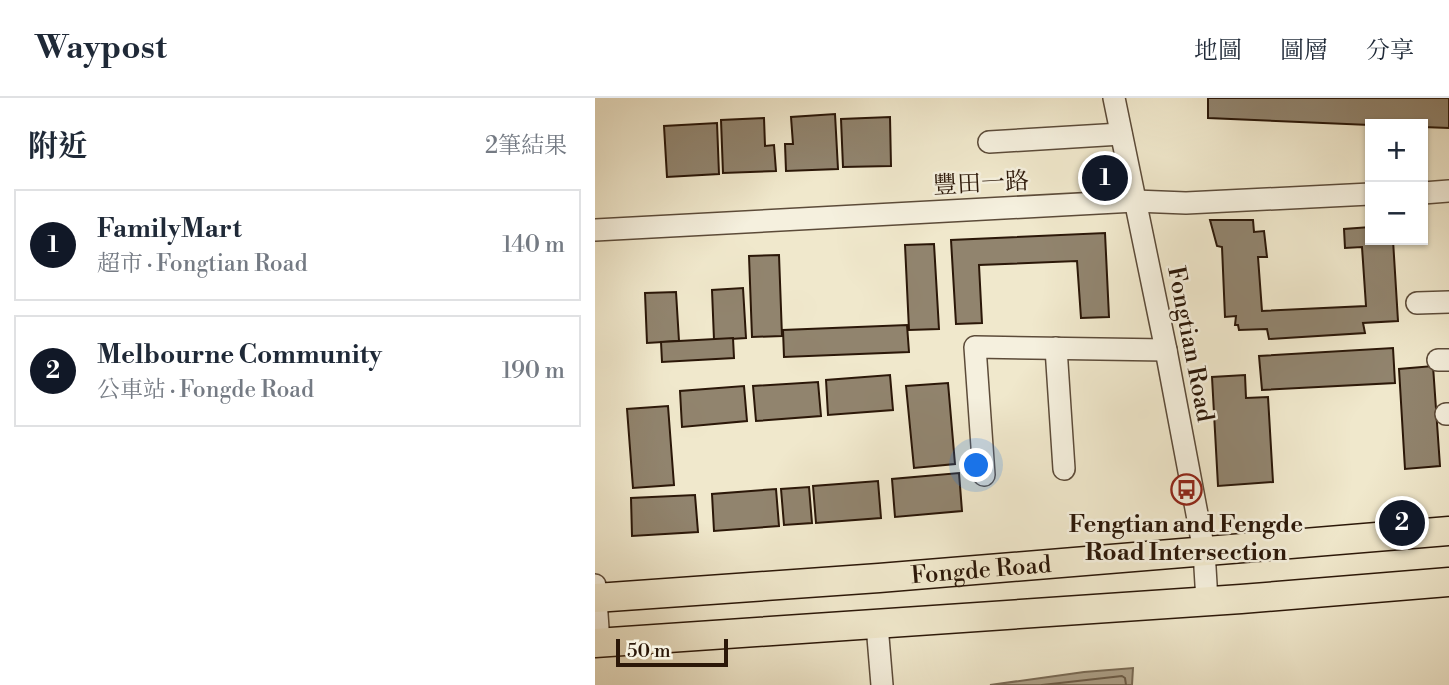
<!DOCTYPE html>
<html lang="zh-TW">
<meta charset="utf-8">
<style>
:root{--surface:#fff;--page:#f2f2f3;--text:#1f2937;--muted:#747a83;--line:#e0e1e3;--accent:#111827}
body{margin:0;font-family:"Libre Bodoni","Noto Serif TC",serif;background:var(--page);color:var(--text)}
.controls{position:absolute;right:21px;top:21px;display:grid;overflow:hidden;border-radius:0px;box-shadow:0 2px 5px #0004}
.controls button{width:63px;height:63px;display:grid;place-items:center;padding:0;border:0;border-bottom:2px solid var(--line);background:var(--surface);color:var(--text);font:35px sans-serif}
.scale{position:absolute;left:21px;bottom:18px;width:112px;box-sizing:border-box;padding-left:7px;border:4px solid #2b1708;border-top:0;font-size:19px;line-height:24px;white-space:nowrap;color:#2b1708;-webkit-text-stroke:5px #f5f0de;paint-order:stroke}
.you{position:absolute;left:382px;top:368px;width:24px;height:24px;margin:-18px;border:5px solid #fff;border-radius:50%;background:#1a73e8;box-shadow:0 0 0 10px #1a73e833}
.badge{display:grid;place-items:center;width:46px;height:46px;border-radius:50%;background:var(--accent);color:#fff;font-size:23px;font-weight:700}
.pin{position:absolute;translate:-50% -50%;border:4px solid #fff;box-shadow:0 2px 7px #0006}
.list{margin:0;padding:0;list-style:none}
h2{display:flex;justify-content:space-between;align-items:center;height:91px;margin:0;padding:0 28px;font-size:30px}
h2 small{font-size:23px;font-weight:400;color:var(--muted)}
.list li{display:grid;grid-template-columns:46px 1fr auto;gap:21px;align-items:center;box-sizing:border-box;height:112px;margin:0 14px 14px;padding:0 14px;border:2px solid var(--line);border-radius:0px}
.list b{display:block;font-size:26px;white-space:nowrap}
.list p{margin:0;font-size:23px;white-space:nowrap;color:var(--muted)}
.list em{font-size:23px;font-style:normal;color:var(--muted)}
.map{position:relative;flex:none;width:854px;height:587px;overflow:hidden}
header{display:flex;align-items:center;gap:42px;box-sizing:border-box;height:98px;padding:0 35px;background:var(--surface);border-bottom:2px solid var(--line)}
header strong{font-size:33px}
nav{display:flex;gap:38px;margin-inline-start:auto;font-size:24px}
main{display:flex}
aside{flex:1;background:var(--surface)}
.map>svg:first-child{display:block}
</style>
<header>
<strong>Waypost</strong>
<nav><a>地圖</a><a>圖層</a><a>分享</a></nav>
</header>
<main>
<aside>
<h2>附近<small>2筆結果</small></h2>
<ul class="list">
<li><span class="badge">1</span><div><b>FamilyMart</b><p>超市 · Fongtian Road</p></div><em>140 m</em></li>
<li><span class="badge">2</span><div><b>Melbourne Community</b><p>公車站 · Fongde Road</p></div><em>190 m</em></li>
</ul>
</aside>
<div class="map">
<svg width="854" height="587" viewBox="0 0 854 587">
<rect width="100%" height="100%" fill="#f0e8cc"/>
<filter id="stains"><feTurbulence type="fractalNoise" baseFrequency=".00286" numOctaves="4"/><feColorMatrix values="0 0 0 0 .2 0 0 0 0 .09 0 0 0 0 .02 0 0 0 .5 -.17"/></filter>
<radialGradient id="worn" r=".72"><stop offset=".6" stop-color="#630" stop-opacity="0"/><stop offset="1" stop-color="#630" stop-opacity=".3"/></radialGradient>
<polygon fill="#ada189" stroke="#796a55" stroke-width="2" points="538,570 537,587 395,587 489,574"/>
<g fill="none" stroke-linecap="round" stroke-linejoin="round">
<polyline stroke="#6c5c48" stroke-width="2" points="447,587 527,578 530,580 531,587"/>
</g>
<g fill="#91846e" stroke="#2b1708" stroke-width="2">
<polygon points="613,0 854,0 854,30 828,29 828,26 775,27 613,20"/>
<polygon points="240,16 243,71 191,73 190,46 198,46 196,19"/>
<polygon points="295,19 296,68 248,69 246,21"/>
<polygon points="169,20 170,48 179,47 181,73 128,75 126,22"/>
<polygon points="122,25 124,76 72,79 69,28"/>
<polygon points="615,122 658,122 659,134 669,133 672,159 663,159 667,213 771,208 767,149 750,150 749,131 775,129 775,142 798,142 803,223 768,225 770,235 674,241 672,231 644,232 643,227 640,227 641,218 630,219 627,149 622,148"/>
<polygon points="510,135 514,219 486,220 482,163 384,167 387,225 361,226 356,142"/>
<polygon points="339,146 344,231 314,232 310,147"/>
<polygon points="184,157 187,238 157,239 154,158"/>
<polygon points="148,190 151,240 119,242 117,192"/>
<polygon points="81,194 84,243 52,245 50,195"/>
<polygon points="312,227 314,254 189,259 188,232"/>
<polygon points="138,240 139,260 67,264 66,244"/>
<polygon points="798,250 800,285 667,292 664,258"/>
<polygon points="838,268 845,368 810,371 804,271"/>
<polygon points="295,277 298,312 233,317 231,282"/>
<polygon points="650,277 651,300 673,299 678,384 623,388 617,279"/>
<polygon points="223,284 226,318 161,323 158,288"/>
<polygon points="353,285 360,366 319,370 311,288"/>
<polygon points="149,288 152,323 87,329 85,293"/>
<polygon points="73,308 79,387 38,390 32,311"/>
<polygon points="364,375 367,413 300,419 297,381"/>
<polygon points="283,383 286,420 221,425 218,388"/>
<polygon points="214,389 217,425 189,427 186,391"/>
<polygon points="181,391 184,428 119,433 117,396"/>
<polygon points="100,397 103,434 37,438 36,400"/>
</g>
<g fill="none" stroke-linecap="round" stroke-linejoin="round">
<defs>
<g id="minor">
<polyline points="519,0 571,252 609,453 612,503"/>
<polyline points="394,44 526,36"/>
<polyline points="828,95 854,93"/>
<polyline points="0,132 540,103 591,105 775,96"/>
<polyline points="822,205 854,204"/>
<polyline points="461,250 469,371"/>
<polyline points="843,262 854,262"/>
<polyline points="851,316 854,316"/>
<polyline points="389,377 380,249 571,252"/>
<polyline points="0,487 4,545"/>
<polyline points="282,527 287,587"/>
</g>
<g id="major">
<path id="s1" d="M0 500 284 480 854 433"/>
<polyline points="0,545 646,501 854,484"/>
</g>
</defs>
<use href="#minor" stroke="#5c4b39" stroke-width="24"/>
<use href="#major" stroke="#2b1708" stroke-width="31"/>
<use href="#minor" stroke="#f5f0de" stroke-width="21"/>
<use href="#major" stroke="#f0e8cc" stroke-width="28"/>
</g>
<defs>
<symbol id="bus-ring" viewBox="-11 -11 22 22"><circle r="9.5" fill="#f5f0de" stroke="#8f2418" stroke-width="1.5"/><path d="M-5-6H5V4H4V6H2V4H-2V6H-4V4H-5ZM-3.5-4V0h7V-4ZM-3.5 1.2v1.5H-2V1.2ZM2 1.2v1.5H3.5V1.2Z" fill="#8f2418"/></symbol>
</defs>
<g fill-rule="evenodd">
<use href="#bus-ring" x="574" y="374" width="35" height="35"/>
</g>
<g text-anchor="middle" stroke-width="5" stroke-linejoin="round" paint-order="stroke">
<g font-size="24" fill="#2b1708" stroke="#f5f0de">
<text transform="translate(386 85) rotate(-3)" y="8">豐田一路</text>
<text transform="translate(596 246) rotate(79)" y="8">Fongtian Road</text>
<text dy="8" stroke="none"><textPath href="#s1" startOffset="387">Fongde Road</textPath></text>
</g>
<g font-size="24" font-weight="bold" fill="#2b1708" stroke="#f5f0de">
<text x="591" y="434">Fengtian and Fengde<tspan x="591" dy="28">Road Intersection</tspan></text>
</g>
</g>
<rect width="100%" height="100%" filter="url(#stains)"/>
<rect width="100%" height="100%" fill="url(#worn)"/>
</svg>
<div class="controls">
<button>+</button>
<button>−</button>
</div>
<div class="scale">50 m</div>
<div class="you"></div>
<div class="pin badge" style="left:510px;top:80px">1</div>
<div class="pin badge" style="left:807px;top:425px">2</div>
</div>
</main>
